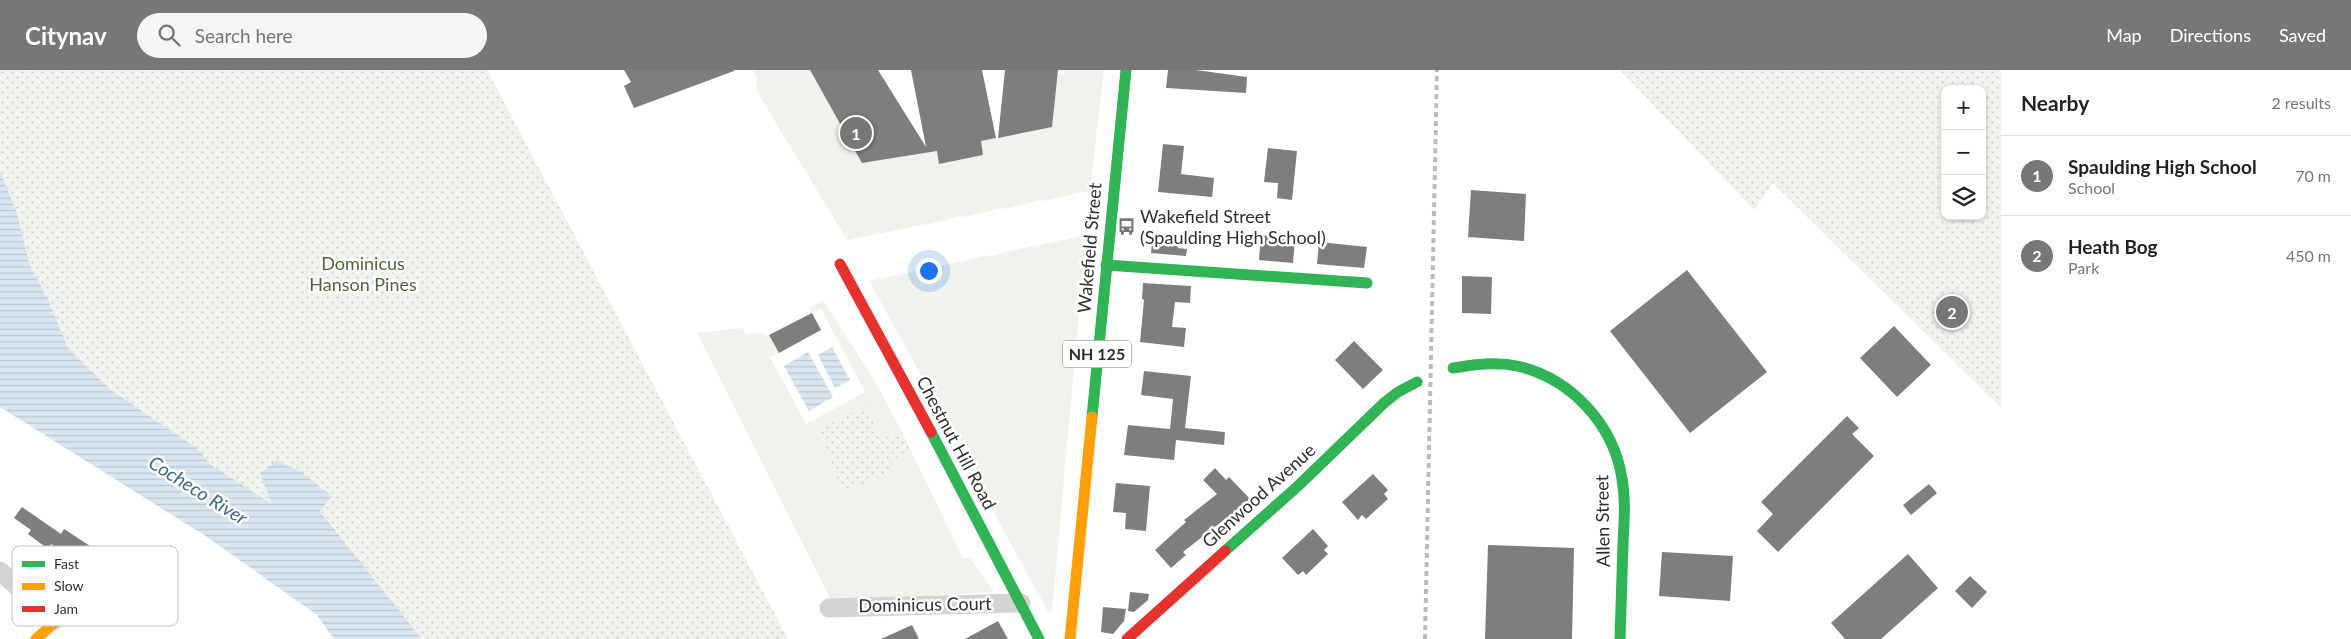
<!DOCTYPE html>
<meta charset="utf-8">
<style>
:root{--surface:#fff;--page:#f6f6f6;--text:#222;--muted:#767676;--line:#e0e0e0;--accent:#777}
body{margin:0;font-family:Lato,sans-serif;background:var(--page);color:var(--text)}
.controls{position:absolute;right:15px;top:15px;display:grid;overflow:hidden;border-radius:10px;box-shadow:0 1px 4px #0004}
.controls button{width:45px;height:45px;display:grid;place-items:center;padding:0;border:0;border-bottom:1px solid var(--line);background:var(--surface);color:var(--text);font:25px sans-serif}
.you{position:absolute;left:928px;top:200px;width:18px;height:18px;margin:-12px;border:4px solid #fff;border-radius:50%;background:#1a73e8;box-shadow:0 0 0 8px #1a73e833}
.badge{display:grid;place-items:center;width:32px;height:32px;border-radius:50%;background:var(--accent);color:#fff;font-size:16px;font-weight:700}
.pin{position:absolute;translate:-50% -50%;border:2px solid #fff;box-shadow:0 1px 5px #0006}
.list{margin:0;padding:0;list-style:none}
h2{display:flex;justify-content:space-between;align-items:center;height:65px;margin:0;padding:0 20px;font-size:21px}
h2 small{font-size:16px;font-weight:400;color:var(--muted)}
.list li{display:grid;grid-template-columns:32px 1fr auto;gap:15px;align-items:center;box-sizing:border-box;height:80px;padding:0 20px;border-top:1px solid var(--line)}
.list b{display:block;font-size:19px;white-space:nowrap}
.list p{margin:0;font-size:16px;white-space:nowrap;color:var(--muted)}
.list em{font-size:16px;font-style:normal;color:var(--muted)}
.icon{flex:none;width:28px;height:28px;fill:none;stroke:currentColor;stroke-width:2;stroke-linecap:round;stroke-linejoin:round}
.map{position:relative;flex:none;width:2001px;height:569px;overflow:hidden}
header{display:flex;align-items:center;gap:30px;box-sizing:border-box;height:70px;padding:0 25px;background:var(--accent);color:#fff}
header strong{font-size:24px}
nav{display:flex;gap:28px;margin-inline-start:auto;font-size:18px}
.search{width:350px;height:45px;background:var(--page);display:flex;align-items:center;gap:12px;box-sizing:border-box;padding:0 18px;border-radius:28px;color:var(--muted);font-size:19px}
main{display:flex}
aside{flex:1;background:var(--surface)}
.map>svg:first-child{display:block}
</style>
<header>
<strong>Citynav</strong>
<div class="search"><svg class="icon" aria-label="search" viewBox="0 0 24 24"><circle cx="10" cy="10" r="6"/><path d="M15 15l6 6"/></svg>Search here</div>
<nav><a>Map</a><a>Directions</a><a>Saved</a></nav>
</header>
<main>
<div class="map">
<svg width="2001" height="569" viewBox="0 0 2001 569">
<defs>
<pattern id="park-dots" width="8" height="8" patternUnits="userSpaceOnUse" patternTransform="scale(1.25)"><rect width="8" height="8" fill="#f0f3ec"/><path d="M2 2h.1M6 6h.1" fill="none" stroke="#ced1cb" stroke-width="1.8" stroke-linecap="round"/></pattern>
<pattern id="water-rules" width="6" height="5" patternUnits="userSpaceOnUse" patternTransform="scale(1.25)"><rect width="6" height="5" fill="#d9e6f0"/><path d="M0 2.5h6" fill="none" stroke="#bbc6ce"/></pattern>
</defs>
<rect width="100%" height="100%" fill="#fff"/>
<g fill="#f0f3ec">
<polygon points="753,0 810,0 862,93 937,81 940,94 983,85 981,71 1051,57 1057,4 1064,4 1064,0 1104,0 1090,121 847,170 756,20 757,12"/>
<path d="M1086 165 1052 542 1048 541C986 432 931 320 869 211Z"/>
<polygon points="823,230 874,310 901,360 881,370 818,359 894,400 892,392 911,381 963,488 970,488 994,522 832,532 697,263 743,258 746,265 756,262 769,265 779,283 770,287 806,354 865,322 821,239 812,243 810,238"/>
</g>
<g fill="url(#park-dots)" fill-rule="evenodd">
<polygon points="0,0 487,0 788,569 422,569 320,440 332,426 273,435 211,395 197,378 111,320 68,278 50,234 29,193 17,143 0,101"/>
<path d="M1620 0H2001V338L1773 113 1754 140ZM1945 19H1982V146H1945Z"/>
<polygon points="867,336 881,370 901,360 911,381 892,392 894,401 843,422 818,359"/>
</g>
<g fill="url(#water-rules)">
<polygon points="0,101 17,143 29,193 50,234 68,278 111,320 197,378 211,395 272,434 260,403 277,391 300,401 332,426 320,441 422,569 334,569 317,545 204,465 0,337"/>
<polygon points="832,277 850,310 835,318 818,285"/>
<polygon points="808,282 833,327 809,341 784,296"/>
</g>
<g fill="#7e7e7e">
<polygon points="624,0 734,0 734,1 634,38 624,16 631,12"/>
<polygon points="810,0 878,0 926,77 911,0 982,0 996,68 981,71 983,85 939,94 937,81 862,93"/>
<polygon points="1005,0 1058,0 1052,57 998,68"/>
<polygon points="1168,0 1196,0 1247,7 1246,23 1166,18"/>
<polygon points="1163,74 1184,76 1181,104 1214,108 1212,127 1158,122"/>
<polygon points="1268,78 1297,81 1292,130 1277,128 1278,113 1264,112"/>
<polygon points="1471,120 1526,124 1524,171 1468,167"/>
<polygon points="1261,165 1295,169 1293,193 1259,190"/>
<polygon points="1152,169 1179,172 1178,178 1187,179 1186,186 1151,183"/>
<polygon points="1319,172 1367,177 1364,198 1317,194"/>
<polygon points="1687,200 1767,302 1690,363 1610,261"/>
<polygon points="1462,206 1492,207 1491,244 1462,243"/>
<polygon points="1143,213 1191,216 1190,233 1175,232 1172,257 1186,258 1184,277 1140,272 1144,230 1142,229"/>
<polygon points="812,243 821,260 779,283 769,265"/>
<polygon points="1894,256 1931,295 1897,327 1860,288"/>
<polygon points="1354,271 1383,300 1363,319 1335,290"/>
<polygon points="1144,301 1191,306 1185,358 1225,362 1224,375 1176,370 1174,390 1124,385 1128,355 1170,359 1173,329 1141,325"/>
<polygon points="1847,346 1859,358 1852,364 1874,386 1778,482 1757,461 1773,444 1761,432"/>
<polygon points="1215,398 1226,410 1229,407 1252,431 1233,449 1230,445 1183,482 1186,485 1171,498 1155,480 1186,452 1184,450 1217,424 1203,410"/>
<polygon points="1373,404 1388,420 1384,424 1388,429 1366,449 1362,445 1358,450 1342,432"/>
<polygon points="1116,413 1150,416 1146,461 1125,459 1126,443 1113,442"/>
<polygon points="1929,414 1937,423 1911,445 1903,435"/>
<polygon points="22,437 61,464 64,459 90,476 77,493 51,474 48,479 28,464 31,460 14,448"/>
<polygon points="1313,459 1328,476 1324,480 1328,484 1306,505 1303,501 1298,505 1282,488"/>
<polygon points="1488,475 1574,478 1572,569 1485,569"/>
<polygon points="1662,482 1733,486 1730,531 1659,526"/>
<polygon points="1908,484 1938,518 1881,569 1845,569 1831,553"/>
<polygon points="1970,506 1987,522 1972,538 1955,521"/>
<polygon points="1130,522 1149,524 1148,530 1134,542 1128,541"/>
<polygon points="1103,537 1126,539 1124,551 1113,564 1101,562"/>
<polygon points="998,551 1008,569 965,569"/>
<polygon points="912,555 919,569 881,569"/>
</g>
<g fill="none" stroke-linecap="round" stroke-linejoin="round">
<g stroke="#d3d3d3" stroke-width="19">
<polyline points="0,501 55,550"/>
<polyline points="829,538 1021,533"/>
</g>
<g stroke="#30b455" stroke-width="11">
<polyline points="1106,195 1367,213"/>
<path d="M1453 298C1474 295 1496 291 1517 296 1571 308 1614 355 1622 409 1626 431 1624 452 1623 474 1622 506 1621 537 1620 569"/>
<polyline points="1092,347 1126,0"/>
<polyline points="931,362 1039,569"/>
<polyline points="1225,481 1298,416 1384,333 1398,322 1417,312"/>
</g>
<g stroke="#ff9f0a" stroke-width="11">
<polyline points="36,569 117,497"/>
<polyline points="1070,569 1092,347"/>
</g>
<g stroke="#e5322d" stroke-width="11">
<polyline points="840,194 931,362"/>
<polyline points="1127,569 1225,481"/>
</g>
<polyline stroke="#bababa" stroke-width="4" stroke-dasharray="5 4" stroke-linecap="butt" points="1425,569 1437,0"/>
</g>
<defs>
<symbol id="bus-bare" viewBox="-9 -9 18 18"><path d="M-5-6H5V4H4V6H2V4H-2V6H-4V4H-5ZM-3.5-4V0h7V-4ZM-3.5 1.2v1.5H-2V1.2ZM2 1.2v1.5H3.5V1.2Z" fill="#777" stroke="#fff" stroke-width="2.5" paint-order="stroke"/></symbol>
</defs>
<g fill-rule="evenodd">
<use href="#bus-bare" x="1114" y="144" width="25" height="25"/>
</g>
<g text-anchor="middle" stroke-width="5" stroke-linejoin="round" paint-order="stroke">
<rect fill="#fff" stroke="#6d6d6d" stroke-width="1" x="1063" y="270.5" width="68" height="27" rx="4"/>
<g font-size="16" font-weight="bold" fill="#2e2e2e">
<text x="1097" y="290">NH 125</text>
</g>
<g font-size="18" fill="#2e2e2e" stroke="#fff" text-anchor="start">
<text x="1140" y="153">Wakefield Street<tspan x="1140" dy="21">(Spaulding High School)</tspan></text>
</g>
<g font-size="18" fill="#2e2e2e" stroke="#fff">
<text transform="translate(1090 178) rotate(-85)" y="6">Wakefield Street</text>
<text transform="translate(956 373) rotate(62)" y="6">Chestnut Hill Road</text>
<text transform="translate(1259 426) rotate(-42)" y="6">Glenwood Avenue</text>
<text transform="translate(1603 451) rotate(-91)" y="6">Allen Street</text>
<text transform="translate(925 535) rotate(-1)" y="6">Dominicus Court</text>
</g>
<g font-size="18" fill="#4e663e" stroke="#fff">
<text x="363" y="200">Dominicus<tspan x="363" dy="21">Hanson Pines</tspan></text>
</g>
<g font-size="19" font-style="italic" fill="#41698a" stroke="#fff">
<text transform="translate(198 420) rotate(32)" y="7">Cocheco River</text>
</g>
</g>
<rect x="12" y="476" width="166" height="80" rx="8" fill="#fff" stroke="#c0c0c0" stroke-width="1"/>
<rect x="22" y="491" width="23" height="6" fill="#30b455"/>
<rect x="22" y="513" width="23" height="7" fill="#ff9f0a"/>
<rect x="22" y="536" width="23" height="6" fill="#e5322d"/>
<g font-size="14" fill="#2e2e2e">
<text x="54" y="499">Fast</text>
<text x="54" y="521">Slow</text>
<text x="54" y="544">Jam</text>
</g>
</svg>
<div class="controls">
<button>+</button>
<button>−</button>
<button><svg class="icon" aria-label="layers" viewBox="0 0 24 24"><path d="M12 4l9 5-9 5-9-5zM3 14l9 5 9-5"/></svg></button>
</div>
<div class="you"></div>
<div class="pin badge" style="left:856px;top:63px">1</div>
<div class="pin badge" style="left:1952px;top:242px">2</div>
</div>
<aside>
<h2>Nearby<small>2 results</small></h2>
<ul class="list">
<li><span class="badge">1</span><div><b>Spaulding High School</b><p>School</p></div><em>70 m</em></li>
<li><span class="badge">2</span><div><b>Heath Bog</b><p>Park</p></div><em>450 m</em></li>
</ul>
</aside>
</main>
